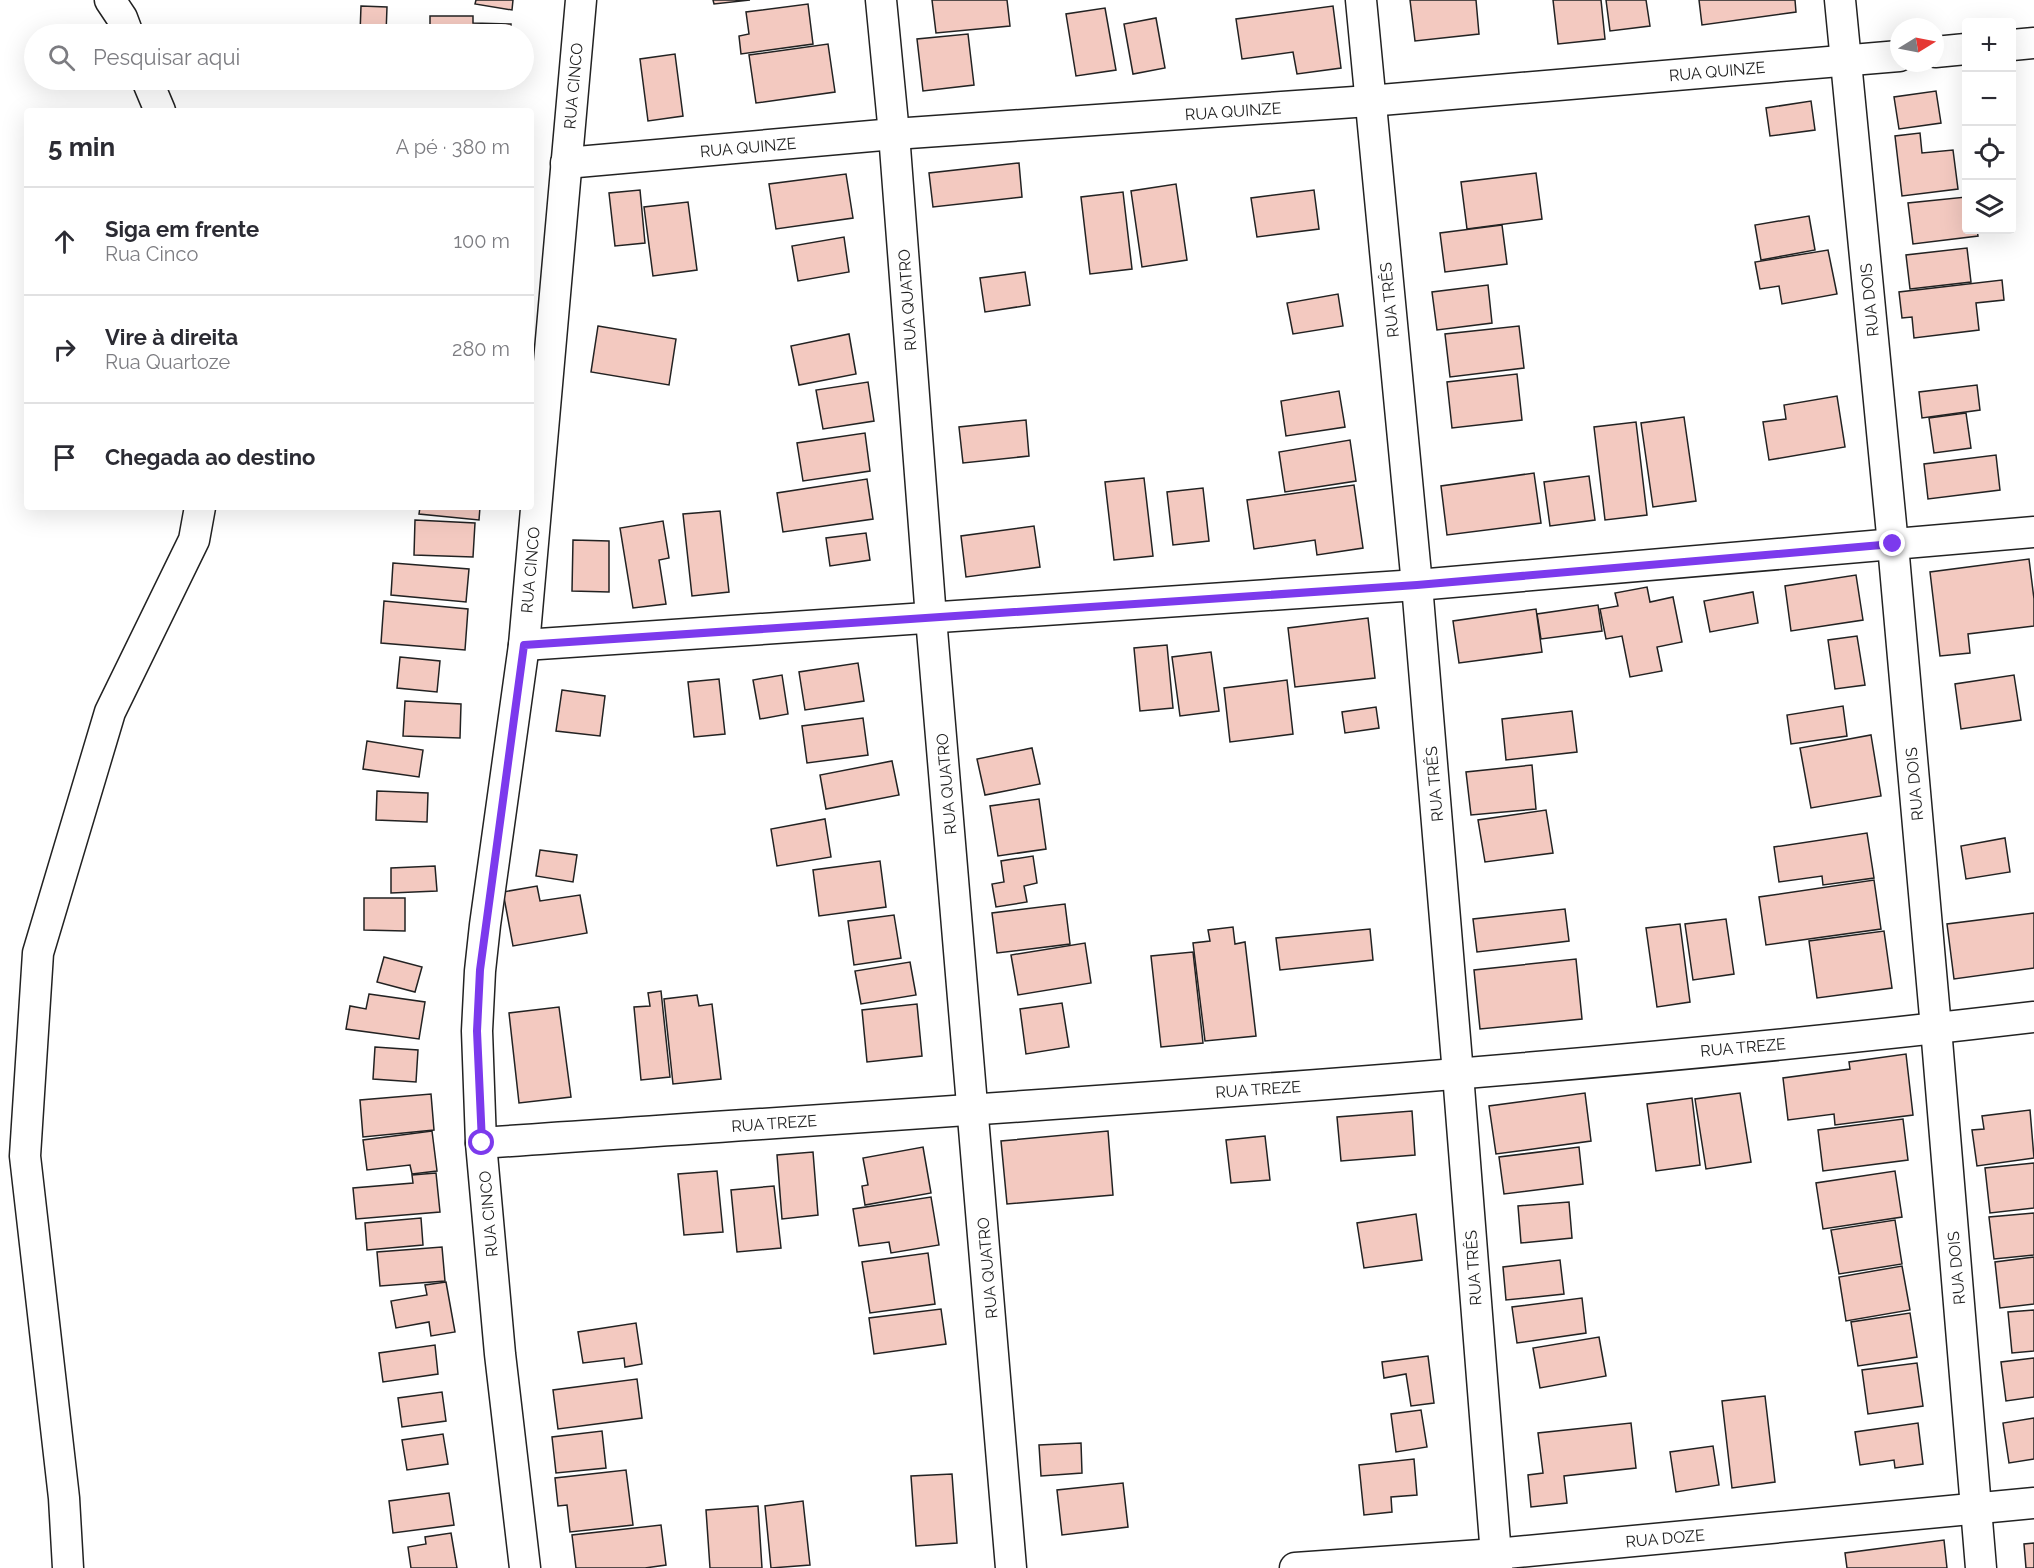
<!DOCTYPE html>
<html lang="pt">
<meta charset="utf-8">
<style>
:root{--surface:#fff;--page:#f2f2f3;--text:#2b2b33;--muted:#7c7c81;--line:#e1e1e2}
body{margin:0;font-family:Raleway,sans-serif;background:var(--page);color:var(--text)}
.controls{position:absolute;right:18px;top:18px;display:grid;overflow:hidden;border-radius:6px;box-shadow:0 6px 24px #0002}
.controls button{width:54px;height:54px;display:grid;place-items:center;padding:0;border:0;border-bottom:2px solid var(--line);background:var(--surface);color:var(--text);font:30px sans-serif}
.compass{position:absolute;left:1890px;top:18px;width:54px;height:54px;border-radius:50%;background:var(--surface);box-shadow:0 6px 24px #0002;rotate:80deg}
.stop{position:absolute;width:18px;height:18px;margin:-14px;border:4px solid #7c3aed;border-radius:50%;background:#fff}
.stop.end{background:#7c3aed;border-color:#fff;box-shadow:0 2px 6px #0008}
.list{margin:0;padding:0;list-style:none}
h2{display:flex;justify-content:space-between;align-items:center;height:78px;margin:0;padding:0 24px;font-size:26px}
h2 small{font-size:20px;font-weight:400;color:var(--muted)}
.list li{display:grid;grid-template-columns:39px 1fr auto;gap:18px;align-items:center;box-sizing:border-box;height:108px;padding:0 24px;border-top:2px solid var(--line)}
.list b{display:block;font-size:22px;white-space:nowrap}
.list p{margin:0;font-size:20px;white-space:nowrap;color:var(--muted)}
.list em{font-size:20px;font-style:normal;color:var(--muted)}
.icon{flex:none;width:33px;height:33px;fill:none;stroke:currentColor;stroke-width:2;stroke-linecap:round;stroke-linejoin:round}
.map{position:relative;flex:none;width:2034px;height:1568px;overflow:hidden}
.search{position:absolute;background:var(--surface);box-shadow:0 6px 24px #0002;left:24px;top:24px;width:510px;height:66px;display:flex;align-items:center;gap:15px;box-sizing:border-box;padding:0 21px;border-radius:33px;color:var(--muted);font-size:22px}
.panel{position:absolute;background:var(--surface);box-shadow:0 6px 24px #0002;left:24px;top:108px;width:510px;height:402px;border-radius:6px}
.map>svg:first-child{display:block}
</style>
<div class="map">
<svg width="2034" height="1568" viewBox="0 0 2034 1568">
<rect width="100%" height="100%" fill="#fff"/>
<g fill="#f3c9c0" stroke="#222" stroke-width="1.5">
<polygon points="476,0 513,0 512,10 475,4"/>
<polygon points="713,0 750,0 714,4"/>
<polygon points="932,0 1007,0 1010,26 936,33"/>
<polygon points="1410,0 1476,0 1479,34 1415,41"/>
<polygon points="1553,0 1601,0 1605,39 1558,44"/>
<polygon points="1606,0 1646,0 1650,26 1610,31"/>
<polygon points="1699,0 1795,0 1796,12 1702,25"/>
<polygon points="808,4 813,44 741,54 739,36 749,34 746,12"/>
<polygon points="361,6 387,7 386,34 360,34"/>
<polygon points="1333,6 1341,68 1297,74 1293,52 1242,59 1236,19"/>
<polygon points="1105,8 1116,70 1076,76 1066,14"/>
<polygon points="430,16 473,16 473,23 511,24 511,34 430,34"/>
<polygon points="1156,18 1165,68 1133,74 1124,24"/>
<polygon points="968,34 974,85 923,91 917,39"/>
<polygon points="828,44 835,92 756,103 749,55"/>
<polygon points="675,54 683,116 648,121 640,59"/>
<polygon points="1936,91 1941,123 1899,129 1894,97"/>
<polygon points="1811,101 1815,130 1770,136 1766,108"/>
<polygon points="1920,133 1922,153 1953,150 1958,189 1902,196 1895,136"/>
<polygon points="1019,163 1022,197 933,207 929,173"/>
<polygon points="1536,173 1542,219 1467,229 1461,182"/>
<polygon points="846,174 853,218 776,229 769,184"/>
<polygon points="1176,184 1187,260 1142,267 1131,191"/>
<polygon points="640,190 645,243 615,246 609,193"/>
<polygon points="1314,190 1319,229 1257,237 1251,198"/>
<polygon points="1123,192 1132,269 1090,274 1081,197"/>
<polygon points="1966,197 1966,230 1977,230 1978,236 1913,244 1908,203"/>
<polygon points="688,202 697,270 653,276 644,207"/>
<polygon points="1809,216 1815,250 1761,260 1755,225"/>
<polygon points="1502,225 1507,264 1445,272 1440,233"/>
<polygon points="844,237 849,272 798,281 792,246"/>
<polygon points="1967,248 1971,282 1910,289 1906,255"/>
<polygon points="1828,250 1837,294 1782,304 1779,286 1760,289 1755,262"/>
<polygon points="1025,272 1030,305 985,312 980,278"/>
<polygon points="2002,280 2004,300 1976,303 1979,330 1914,338 1912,317 1902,318 1899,292"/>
<polygon points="1488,285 1492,323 1437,330 1432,292"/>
<polygon points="1338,294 1343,326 1293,334 1287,303"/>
<polygon points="598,326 676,339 669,385 591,372"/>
<polygon points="1519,326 1524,368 1450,377 1445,334"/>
<polygon points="849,334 856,374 799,385 791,346"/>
<polygon points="1517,374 1522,420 1452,428 1447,382"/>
<polygon points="868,382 874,421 823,429 816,390"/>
<polygon points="1977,385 1980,410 1922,418 1919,392"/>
<polygon points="1339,391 1345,427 1286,436 1281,401"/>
<polygon points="1837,396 1845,447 1769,460 1763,422 1786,419 1784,405"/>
<polygon points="1966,413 1971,448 1934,453 1929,418"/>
<polygon points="1684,417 1696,501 1653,507 1641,423"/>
<polygon points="1026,420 1029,456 963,463 959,427"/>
<polygon points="1636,422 1647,515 1605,520 1594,427"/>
<polygon points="865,433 870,471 803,481 797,443"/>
<polygon points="1350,440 1356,481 1285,492 1279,452"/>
<polygon points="1996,455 2000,490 1928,499 1924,464"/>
<polygon points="1534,473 1541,523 1447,535 1441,486"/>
<polygon points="1589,476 1595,520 1550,526 1544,482"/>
<polygon points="1144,478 1153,556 1114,560 1105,482"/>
<polygon points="867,479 873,519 783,532 777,493"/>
<polygon points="1354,485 1363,548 1317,555 1315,540 1254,549 1247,500"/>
<polygon points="1203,488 1209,541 1173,545 1167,492"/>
<polygon points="420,507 480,507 479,520 419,514"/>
<polygon points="720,511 729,592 692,596 683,514"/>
<polygon points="415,520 475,523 473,557 414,555"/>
<polygon points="663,521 669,558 659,560 666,604 633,608 620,528"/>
<polygon points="1034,526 1040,567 966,577 961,536"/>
<polygon points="866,533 870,560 830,566 826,538"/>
<polygon points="573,540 609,541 609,592 572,591"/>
<polygon points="2029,559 2034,599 2034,626 1968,634 1970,653 1940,656 1930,572"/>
<polygon points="393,563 469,569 466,602 391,595"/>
<polygon points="1856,575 1863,620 1791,631 1785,586"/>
<polygon points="1647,587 1650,602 1673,597 1682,642 1657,647 1662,671 1630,677 1622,636 1606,639 1600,609 1618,606 1615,593"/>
<polygon points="1753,592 1758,623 1710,632 1704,601"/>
<polygon points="384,601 468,609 465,650 381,643"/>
<polygon points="1598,605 1602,631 1541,639 1537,614"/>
<polygon points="1536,609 1542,652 1459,663 1453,621"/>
<polygon points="1368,618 1375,678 1295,687 1288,628"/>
<polygon points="1857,636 1865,685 1835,689 1828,640"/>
<polygon points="1167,645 1173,708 1140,711 1134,648"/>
<polygon points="1211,652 1219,711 1180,716 1172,657"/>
<polygon points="400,657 440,661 437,692 397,688"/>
<polygon points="858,663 864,701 805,710 799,672"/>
<polygon points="782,675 788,714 760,719 753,680"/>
<polygon points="2014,675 2021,720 1961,729 1955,684"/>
<polygon points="719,679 725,734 694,737 688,682"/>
<polygon points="1287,680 1293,734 1230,742 1224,688"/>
<polygon points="562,690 605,696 600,736 556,731"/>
<polygon points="405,701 461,704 460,738 403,736"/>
<polygon points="1843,706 1847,736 1791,744 1787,715"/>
<polygon points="1376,707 1379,728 1345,733 1342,712"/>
<polygon points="1572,711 1577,752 1506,760 1502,719"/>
<polygon points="863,718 868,755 807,763 802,726"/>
<polygon points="1871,735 1881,796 1811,808 1800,748"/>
<polygon points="367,741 423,750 419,777 363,769"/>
<polygon points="1032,748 1040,784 985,795 977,759"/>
<polygon points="892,761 899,795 826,809 820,775"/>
<polygon points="1532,765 1536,809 1471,815 1466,772"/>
<polygon points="377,791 428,793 427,822 376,820"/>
<polygon points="1039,799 1046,849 998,856 990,806"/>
<polygon points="1546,810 1553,853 1485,862 1478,820"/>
<polygon points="825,819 831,857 777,866 771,829"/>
<polygon points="1867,833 1874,878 1823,885 1822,876 1779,882 1774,847"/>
<polygon points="2005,838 2010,872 1966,879 1961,846"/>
<polygon points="540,850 577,855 573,882 536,876"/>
<polygon points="1033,856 1037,883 1024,886 1027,902 996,907 992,884 1004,882 1001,861"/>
<polygon points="880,861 886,907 819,916 813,870"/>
<polygon points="435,866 437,891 391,893 391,868"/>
<polygon points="1874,880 1881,929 1766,945 1759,897"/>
<polygon points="537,886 540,901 580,895 587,933 513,946 503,892"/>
<polygon points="364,898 405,898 405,931 364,930"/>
<polygon points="1065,904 1070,944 997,953 992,913"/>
<polygon points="1565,909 1569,941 1477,952 1473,919"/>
<polygon points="2034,913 2034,968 1954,979 1947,924"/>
<polygon points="894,915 901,958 854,965 848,921"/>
<polygon points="1726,919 1734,974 1693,980 1685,924"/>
<polygon points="1680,924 1690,1002 1657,1007 1646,928"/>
<polygon points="1233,927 1235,944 1245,942 1256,1036 1205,1041 1193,943 1210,941 1208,930"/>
<polygon points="1370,929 1373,960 1280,970 1276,938"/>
<polygon points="1884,931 1892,988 1817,998 1809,941"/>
<polygon points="1085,943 1091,983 1018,995 1011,955"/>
<polygon points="1193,952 1203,1043 1161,1047 1151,956"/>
<polygon points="384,957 422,967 415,992 377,982"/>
<polygon points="1576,959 1582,1019 1480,1029 1474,970"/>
<polygon points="910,962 916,995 861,1004 855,971"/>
<polygon points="661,991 670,1077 641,1080 634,1007 650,1006 648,993"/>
<polygon points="369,994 425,1002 419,1039 346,1029 350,1006 366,1009"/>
<polygon points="697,995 699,1006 712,1004 721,1079 673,1084 664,999"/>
<polygon points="1062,1003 1069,1047 1026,1054 1020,1009"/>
<polygon points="917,1004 922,1056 867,1062 862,1010"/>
<polygon points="559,1007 571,1097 519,1103 509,1013"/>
<polygon points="375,1047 418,1050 416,1082 373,1079"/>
<polygon points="1906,1054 1913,1115 1835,1125 1834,1114 1788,1120 1783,1078 1850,1069 1849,1062"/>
<polygon points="1585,1093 1591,1141 1496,1154 1489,1106"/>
<polygon points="1740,1093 1751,1162 1706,1169 1695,1099"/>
<polygon points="431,1094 434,1130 363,1137 360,1100"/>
<polygon points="1692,1098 1700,1165 1656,1171 1647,1104"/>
<polygon points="2030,1110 2034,1158 1977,1166 1972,1130 1984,1129 1982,1116"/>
<polygon points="1412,1111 1415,1155 1341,1161 1337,1117"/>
<polygon points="1903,1119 1908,1160 1823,1171 1818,1130"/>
<polygon points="432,1131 437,1171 412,1174 410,1165 367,1170 363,1140"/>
<polygon points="1108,1131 1113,1195 1007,1204 1001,1141"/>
<polygon points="1265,1136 1270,1180 1231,1183 1226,1140"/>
<polygon points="923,1147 931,1193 865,1205 862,1186 868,1185 863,1158"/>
<polygon points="1579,1147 1583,1184 1504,1194 1499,1157"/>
<polygon points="813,1152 818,1215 782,1219 777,1155"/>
<polygon points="2034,1163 2034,1208 1990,1213 1985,1168"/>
<polygon points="717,1171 723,1232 684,1235 678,1174"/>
<polygon points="1895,1171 1902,1217 1823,1229 1816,1183"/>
<polygon points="436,1173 440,1212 356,1219 353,1188 413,1183 412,1175"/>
<polygon points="774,1186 781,1248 737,1252 731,1190"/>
<polygon points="931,1197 939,1245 891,1253 889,1242 859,1246 853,1209"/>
<polygon points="1569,1202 1572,1238 1521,1243 1518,1206"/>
<polygon points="2034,1213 2034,1255 1994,1259 1989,1217"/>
<polygon points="1416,1214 1422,1260 1364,1268 1357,1223"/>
<polygon points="421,1218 423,1245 367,1250 365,1223"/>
<polygon points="1895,1220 1902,1264 1839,1274 1831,1230"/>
<polygon points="442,1247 445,1281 380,1286 377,1252"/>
<polygon points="928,1253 935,1304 870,1313 862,1262"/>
<polygon points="2034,1257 2034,1304 2000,1308 1995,1262"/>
<polygon points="1560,1260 1564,1294 1506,1300 1503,1267"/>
<polygon points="1902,1266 1910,1310 1846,1321 1839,1277"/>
<polygon points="446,1282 455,1332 431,1336 429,1322 396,1328 391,1301 427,1295 425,1285"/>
<polygon points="1582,1298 1586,1333 1517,1343 1512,1307"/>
<polygon points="941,1309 946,1344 874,1354 869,1318"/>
<polygon points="2034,1310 2034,1351 2012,1353 2008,1312"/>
<polygon points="1910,1313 1917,1357 1858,1366 1851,1322"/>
<polygon points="636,1323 642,1364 625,1367 624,1358 583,1363 578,1332"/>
<polygon points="1599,1337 1606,1376 1540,1388 1533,1348"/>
<polygon points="435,1345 438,1374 383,1382 379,1353"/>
<polygon points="1428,1356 1434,1403 1411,1406 1406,1374 1384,1378 1382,1362"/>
<polygon points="2034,1358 2034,1397 2006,1401 2001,1362"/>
<polygon points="1917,1363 1923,1406 1868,1414 1862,1370"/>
<polygon points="637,1379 642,1418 558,1429 553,1390"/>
<polygon points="442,1392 446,1421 402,1427 398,1398"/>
<polygon points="1765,1396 1775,1482 1732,1488 1722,1401"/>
<polygon points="1421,1410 1427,1447 1396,1452 1391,1414"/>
<polygon points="2034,1418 2034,1459 2009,1463 2003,1423"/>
<polygon points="1631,1423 1636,1468 1564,1476 1567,1503 1531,1507 1528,1475 1543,1473 1538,1433"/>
<polygon points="1918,1423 1923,1464 1895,1468 1894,1460 1860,1465 1855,1432"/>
<polygon points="602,1431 606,1468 556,1473 552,1437"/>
<polygon points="443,1434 448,1464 407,1470 402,1440"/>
<polygon points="1081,1443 1082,1473 1041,1476 1039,1445"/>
<polygon points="1713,1446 1719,1485 1676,1492 1670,1452"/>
<polygon points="1414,1459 1417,1495 1391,1497 1392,1512 1364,1515 1359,1465"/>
<polygon points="626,1470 633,1525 570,1532 567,1505 558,1506 555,1478"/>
<polygon points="952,1474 957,1543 916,1546 911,1476"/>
<polygon points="1123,1483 1128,1527 1062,1535 1057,1490"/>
<polygon points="449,1493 454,1525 393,1533 389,1501"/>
<polygon points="803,1501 810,1565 771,1568 765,1506"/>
<polygon points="758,1506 762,1568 710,1568 706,1510"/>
<polygon points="661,1525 666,1565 645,1568 576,1568 572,1535"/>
<polygon points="451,1533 457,1568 411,1568 408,1547 426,1544 425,1537"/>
<polygon points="1944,1540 1947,1568 1847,1568 1845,1553"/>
<polygon points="2034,1543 2034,1568 2026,1568 2024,1544"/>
</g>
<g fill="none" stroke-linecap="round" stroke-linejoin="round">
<defs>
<g id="street">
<polyline points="110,0 122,18 128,34"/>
<polyline points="881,0 894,134 931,618 1011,1568"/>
<polyline points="1361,0 1417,585 1458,1074 1497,1568"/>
<polyline points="1840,0 1893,545 1936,1028 1981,1568"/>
<polyline points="2012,45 2034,43"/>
<polyline points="1935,52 1966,49"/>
<polyline points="147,80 160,111"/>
<polyline points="566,163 894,134 1369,101 1899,56"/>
<polyline points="524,645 1417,585 2034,532"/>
<path d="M481 1143C999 1107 1518 1078 2034 1017"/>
<polyline points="68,1568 64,1498 25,1156 38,953 110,712 194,540 200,507"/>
<polyline points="525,1568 500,1354 481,1143 477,1031 480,971 485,925 524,645 581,0"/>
<polyline points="1295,1568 1496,1554 2034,1503"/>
</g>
</defs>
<use href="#street" stroke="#222" stroke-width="33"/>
<use href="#street" stroke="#fff" stroke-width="30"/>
</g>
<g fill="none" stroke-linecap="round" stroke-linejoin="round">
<polyline stroke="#7c3aed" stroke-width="8" points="482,1143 477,1031 480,970 524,645 1417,585 1893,544"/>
</g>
<g text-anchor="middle" stroke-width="4.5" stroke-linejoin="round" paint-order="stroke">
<g font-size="16" fill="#222" stroke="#fff">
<text transform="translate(1717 71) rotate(-5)" y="6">RUA QUINZE</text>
<text transform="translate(573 86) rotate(-85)" y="6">RUA CINCO</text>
<text transform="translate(1233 111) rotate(-4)" y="6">RUA QUINZE</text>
<text transform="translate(748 147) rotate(-5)" y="6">RUA QUINZE</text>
<text transform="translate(907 300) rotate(-94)" y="6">RUA QUATRO</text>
<text transform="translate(1389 300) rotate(-96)" y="6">RUA TRÊS</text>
<text transform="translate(1869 300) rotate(-96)" y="6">RUA DOIS</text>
<text transform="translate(530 570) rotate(-85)" y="6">RUA CINCO</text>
<text transform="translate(946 784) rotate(-95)" y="6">RUA QUATRO</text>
<text transform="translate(1434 784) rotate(-95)" y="6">RUA TRÊS</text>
<text transform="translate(1914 784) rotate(-95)" y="6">RUA DOIS</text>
<text transform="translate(1743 1047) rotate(-5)" y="6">RUA TREZE</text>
<text transform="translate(1258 1089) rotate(-4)" y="6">RUA TREZE</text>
<text transform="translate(774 1123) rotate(-4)" y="6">RUA TREZE</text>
<text transform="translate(488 1214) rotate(-95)" y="6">RUA CINCO</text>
<text transform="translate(987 1268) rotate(-95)" y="6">RUA QUATRO</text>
<text transform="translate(1473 1268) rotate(-94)" y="6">RUA TRÊS</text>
<text transform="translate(1956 1268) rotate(-95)" y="6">RUA DOIS</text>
<text transform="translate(1665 1538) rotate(-5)" y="6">RUA DOZE</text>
</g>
</g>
</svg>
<div class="controls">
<button>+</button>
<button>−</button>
<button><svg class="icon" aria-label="locate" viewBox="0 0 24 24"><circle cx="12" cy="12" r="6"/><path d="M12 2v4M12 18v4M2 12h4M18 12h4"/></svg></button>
<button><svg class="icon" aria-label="layers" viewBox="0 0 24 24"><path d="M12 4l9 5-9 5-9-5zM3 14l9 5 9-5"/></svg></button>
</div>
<svg class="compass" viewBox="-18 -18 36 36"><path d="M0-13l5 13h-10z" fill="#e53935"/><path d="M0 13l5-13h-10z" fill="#7c7c81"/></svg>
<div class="stop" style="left:482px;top:1143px"></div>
<div class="stop end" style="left:1893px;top:544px"></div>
<div class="search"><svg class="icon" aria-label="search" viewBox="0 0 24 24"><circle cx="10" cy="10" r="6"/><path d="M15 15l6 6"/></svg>Pesquisar aqui</div>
<section class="panel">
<h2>5 min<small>A pé · 380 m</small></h2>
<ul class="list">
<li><svg class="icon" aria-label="ahead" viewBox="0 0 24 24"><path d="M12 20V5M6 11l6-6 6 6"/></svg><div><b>Siga em frente</b><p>Rua Cinco</p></div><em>100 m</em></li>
<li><svg class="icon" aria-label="right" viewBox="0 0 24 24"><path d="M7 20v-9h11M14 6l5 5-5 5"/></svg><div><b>Vire à direita</b><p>Rua Quartoze</p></div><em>280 m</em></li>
<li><svg class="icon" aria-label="arrive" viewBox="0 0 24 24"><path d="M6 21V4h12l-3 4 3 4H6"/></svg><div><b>Chegada ao destino</b></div></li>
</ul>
</section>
</div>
